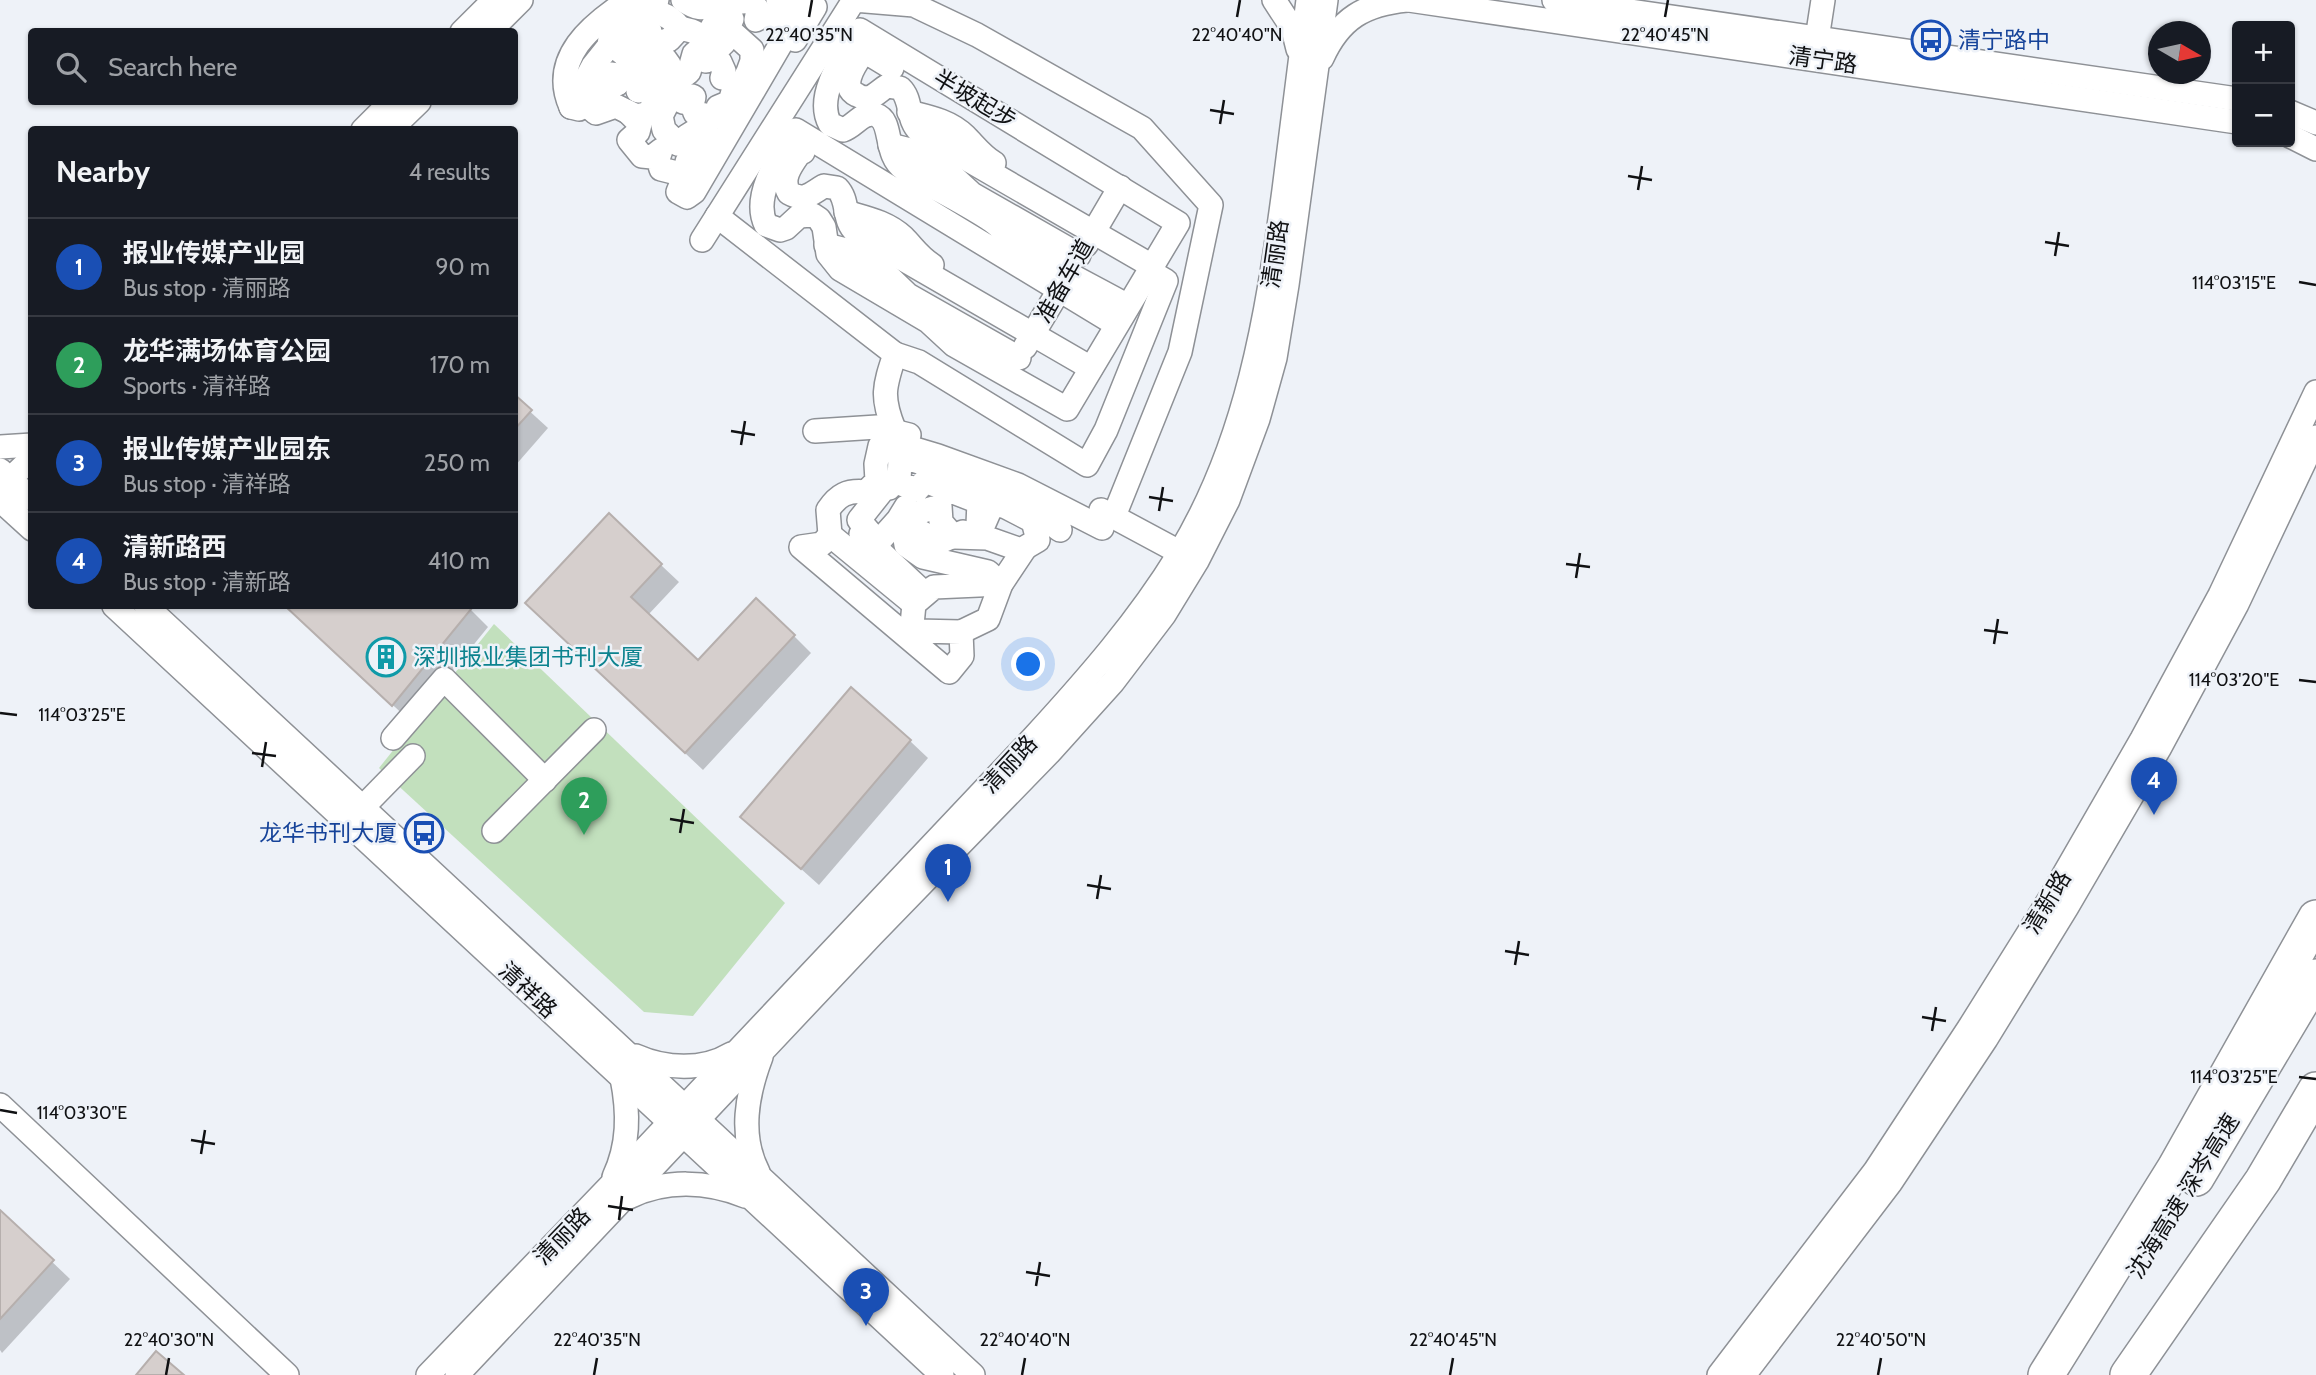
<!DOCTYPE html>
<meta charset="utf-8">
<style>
:root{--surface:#171b24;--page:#242831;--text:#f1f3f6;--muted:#9ea1a6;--line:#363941;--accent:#cc4176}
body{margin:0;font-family:Cabin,"Noto Sans SC",sans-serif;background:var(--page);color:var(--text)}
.controls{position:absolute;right:21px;top:21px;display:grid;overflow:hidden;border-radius:7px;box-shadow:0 2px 5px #0004}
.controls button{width:63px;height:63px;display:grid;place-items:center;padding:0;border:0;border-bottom:2px solid var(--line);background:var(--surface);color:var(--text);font:35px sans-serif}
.compass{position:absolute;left:2148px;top:21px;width:63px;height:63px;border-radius:50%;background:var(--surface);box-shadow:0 2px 5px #0004;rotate:99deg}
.you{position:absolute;left:1029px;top:665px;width:24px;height:24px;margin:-18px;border:5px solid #fff;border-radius:50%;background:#1a73e8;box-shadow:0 0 0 10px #1a73e833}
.badge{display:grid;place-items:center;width:46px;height:46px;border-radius:50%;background:var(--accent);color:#fff;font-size:23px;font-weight:700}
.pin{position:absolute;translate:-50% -58px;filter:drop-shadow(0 2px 4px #0008)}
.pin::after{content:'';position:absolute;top:37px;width:24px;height:21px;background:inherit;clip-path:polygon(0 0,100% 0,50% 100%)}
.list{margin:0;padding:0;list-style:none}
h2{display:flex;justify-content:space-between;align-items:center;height:91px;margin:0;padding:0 28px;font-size:30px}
h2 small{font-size:23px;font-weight:400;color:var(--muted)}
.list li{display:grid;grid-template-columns:46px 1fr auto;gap:21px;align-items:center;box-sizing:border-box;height:98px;padding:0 28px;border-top:2px solid var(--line)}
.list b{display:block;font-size:26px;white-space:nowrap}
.list p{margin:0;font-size:23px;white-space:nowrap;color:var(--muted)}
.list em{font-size:23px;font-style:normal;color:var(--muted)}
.icon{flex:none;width:38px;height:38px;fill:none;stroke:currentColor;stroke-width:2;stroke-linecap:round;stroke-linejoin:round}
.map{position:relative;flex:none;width:2316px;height:1375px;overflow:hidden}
.search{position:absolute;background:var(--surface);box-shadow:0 2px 5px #0004;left:28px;top:28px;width:490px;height:77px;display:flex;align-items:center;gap:18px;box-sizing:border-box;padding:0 24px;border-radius:7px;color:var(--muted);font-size:26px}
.panel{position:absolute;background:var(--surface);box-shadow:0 2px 5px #0004;left:28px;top:126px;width:490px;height:483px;border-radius:7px}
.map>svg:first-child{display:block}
</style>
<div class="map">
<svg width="2316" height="1375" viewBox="0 0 2316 1375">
<rect width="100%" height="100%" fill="#eef2f8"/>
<polygon fill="#c2e0bd" points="494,624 785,903 693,1016 644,1012 379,768"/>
<g fill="#0003">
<polygon points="514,397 548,428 514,467"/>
<polygon points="609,516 679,582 648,615 698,663 794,636 811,653 703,770 545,621"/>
<polygon points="287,606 467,606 488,627 411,722"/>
<polygon points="910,741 928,758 819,885 743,817"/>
<polygon points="0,1212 70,1279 2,1353 0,1350"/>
</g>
<g fill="#d6cfcd" stroke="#b6afad" stroke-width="2">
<polygon points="514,394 532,410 514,430"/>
<polygon points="609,513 662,564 631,597 698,660 756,598 795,635 685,753 525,603"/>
<polygon points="285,606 469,606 472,608 392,706"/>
<polygon points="851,687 911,740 801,869 740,817"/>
<polygon points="0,1210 54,1260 0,1319"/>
<polygon points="156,1351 184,1375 136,1375"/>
</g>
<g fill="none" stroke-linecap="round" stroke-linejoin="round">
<defs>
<g id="minor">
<path d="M657 0C648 10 640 19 650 31L637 30 627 46 619 50 627 57 638 58 645 51 643 66 646 70 664 72"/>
<path d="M683 0C693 7 706 13 715 0"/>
<path d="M740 0 741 2C749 1 753 2 758 10L756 20 763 15 774 16 786 36"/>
<polyline points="1274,0 1293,29 1298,49"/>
<polyline points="1409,0 2237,122"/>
<polyline points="1554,0 2237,99"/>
<polyline points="462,32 494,0"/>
<polyline points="489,32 521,0"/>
<polyline points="795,40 815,7 803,0"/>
<polyline points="708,44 710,31 718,17 731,21 732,19 727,8 727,0"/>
<path d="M619 50 609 46C611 6 659 0 680 28"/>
<polyline points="1815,52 1823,0"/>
<path d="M1322 58C1340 18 1365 4 1407 0"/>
<path d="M892 68 864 51C857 62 838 86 857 95 862 98 868 99 873 96 878 93 882 89 887 86L900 88C913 100 906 119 920 132L1152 266"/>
<polyline points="612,74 617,84 605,84 596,99 588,106 596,113 616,106 628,112"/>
<path d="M722 78 724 71 720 62 710 58 706 61 699 50 694 54 689 72 680 79 661 116 664 130 678 144H682L687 136 695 131 707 134C710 148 699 158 687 162L685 175 678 192 687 197 694 192 793 23 796 12 778 0"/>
<polyline points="617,84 624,72 631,71 642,77 643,82 638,91 654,86 683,102 692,96 694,97 692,105 695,113 721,118"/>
<path d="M571 107C549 58 592 24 629 0"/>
<polyline points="579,109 571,107 593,66 609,46"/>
<path d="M909 112C929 117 950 121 965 136 975 146 982 156 994 163"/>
<polyline points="2290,112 2316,123"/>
<polyline points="363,130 391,102"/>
<polyline points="390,130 419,102"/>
<polyline points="2290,136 2316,149"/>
<polyline points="890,145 914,151 946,170 972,194 1079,255"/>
<path d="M803 152 801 151C792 164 780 178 789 193 805 202 810 194 824 186L837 188C850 201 842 220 856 232L1091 368"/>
<path d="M685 175 661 169 658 159 661 150 652 157 642 156 629 140 638 132 640 124 628 112 637 116 650 113 658 89C676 79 674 66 661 55L663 41 669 40 680 28C684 29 688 30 692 31 705 36 707 48 723 44L732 32 752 50V61L748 72 744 80 734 88 730 102 718 107"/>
<path d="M846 212C866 218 887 222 903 237 913 247 919 257 932 265"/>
<path d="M717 216 895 354C884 387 881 397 894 429"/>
<polyline points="702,240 854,0 914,5 977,35 1142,128 1211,205 1180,352 1114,516"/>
<polyline points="826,245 850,251 882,270 908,295 1019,358"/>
<polyline points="1086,245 1120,187"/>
<path d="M1117 325 796 130C781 154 751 195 766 225L780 230 786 228 799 216 813 215 819 219 824 227 828 254 840 269 928 321 954 345 1067 409C1104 347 1141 285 1178 223L860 30C845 54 814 95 830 124L843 130C855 126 862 111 876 115 894 121 883 154 904 169 932 188 964 202 992 221 1003 228 1009 239 1020 246 1055 268 1092 286 1128 306"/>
<polyline points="1025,347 1067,277"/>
<polyline points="895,354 919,362 1087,465 1106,430 1166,281 1149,271"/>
<polyline points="815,431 877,427 909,435"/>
<polyline points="0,447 32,445"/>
<polyline points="0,470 32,499"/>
<polyline points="889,488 886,486 859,520 872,535 881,539 898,520 906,507"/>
<polyline points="0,500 32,529"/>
<polyline points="3,503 10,479 32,458"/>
<polyline points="1101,510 1194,560"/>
<polyline points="909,526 940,542 963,532"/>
<path d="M1060 530 1031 508 973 479 900 456 899 483 917 490 925 481 979 502 978 524 983 526 993 503 1006 507 1033 521 1038 540 1021 550 987 538 954 537 941 522 940 506 920 512 904 533 906 545 923 557 988 572 1001 584 934 587 914 604 912 625 917 631 961 632 962 656 949 672 801 547 822 544 830 535 828 510C838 495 847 490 866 492L877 481 876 464 880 446 888 441 938 456 1018 485 1102 528"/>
<polyline points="861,534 925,594"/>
<polyline points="830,535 914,604"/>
<polyline points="114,606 942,1375"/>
<polyline points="146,606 973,1375"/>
<polyline points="961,632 988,619 1001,584 1025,548"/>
<polyline points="393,738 444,679 545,780"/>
<polyline points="363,807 413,756"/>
<polyline points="494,831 594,730"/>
<path d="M636 1056C665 1069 703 1071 731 1054"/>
<polyline points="0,1105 287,1375"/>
<path d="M758 1172C739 1135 747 1094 761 1057"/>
<path d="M614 1177C629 1145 629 1113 622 1078"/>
<path d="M629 1197C666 1179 707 1181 745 1196"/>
<path d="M428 1375 609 1187 1034 737C1087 679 1138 621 1179 554 1247 442 1267 317 1284 190 1292 126 1300 63 1308 0"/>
<polyline points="457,1375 872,935 1049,753 1113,682 1164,615 1197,561 1228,500 1258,419 1275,358 1287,285 1326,0"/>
<polyline points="1719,1375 1875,1171 1969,1028 2051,897 2142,739 2220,595 2316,392"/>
<polyline points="1744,1375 1891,1182 1986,1039 2067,907 2159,749 2237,604 2316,437"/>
</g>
<g id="highway">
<polyline points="2196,1178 2316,977"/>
<polyline points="2046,1375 2175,1168 2316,918"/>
<polyline points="2128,1375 2263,1180 2316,1090"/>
</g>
</defs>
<use href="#minor" stroke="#8e9196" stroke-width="26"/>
<use href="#highway" stroke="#8e9196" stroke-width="38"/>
<use href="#minor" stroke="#fff" stroke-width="23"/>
<use href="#highway" stroke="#fff" stroke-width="35"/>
</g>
<path fill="none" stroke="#101113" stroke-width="2.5" d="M809 17 812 0M1237 17 1240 0M1665 17 1668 0M1210 110 1234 114M1220 124 1224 100M1628 176 1652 180M1638 190 1642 166M2045 242 2069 246M2055 256 2059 232M2299 282 2316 285M731 431 755 435M741 445 745 421M1149 497 1173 501M1159 511 1163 487M1566 564 1590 567M1576 578 1580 553M1984 630 2008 633M1994 644 1998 619M2299 680 2316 682M0 713 17 715M252 753 276 756M262 767 266 742M670 819 694 823M680 833 684 809M1087 885 1111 889M1097 899 1101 875M1505 951 1529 955M1515 965 1519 941M1922 1017 1946 1021M1932 1031 1936 1007M2299 1077 2316 1079M0 1110 17 1113M191 1140 215 1144M201 1154 205 1130M608 1206 633 1210M619 1220 622 1196M1026 1272 1050 1276M1036 1286 1040 1262M166 1375 169 1358M594 1375 597 1358M1022 1375 1025 1358M1450 1375 1453 1358M1878 1375 1881 1358"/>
<defs>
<symbol id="bus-ring" viewBox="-11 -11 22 22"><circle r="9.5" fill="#eef2f8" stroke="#1a4fb4" stroke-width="1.5"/><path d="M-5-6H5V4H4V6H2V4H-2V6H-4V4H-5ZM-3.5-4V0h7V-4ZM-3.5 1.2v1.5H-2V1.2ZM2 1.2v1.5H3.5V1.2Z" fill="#1a4fb4"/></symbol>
<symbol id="building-ring" viewBox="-11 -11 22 22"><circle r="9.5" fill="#eef2f8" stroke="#0f9aa8" stroke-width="1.5"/><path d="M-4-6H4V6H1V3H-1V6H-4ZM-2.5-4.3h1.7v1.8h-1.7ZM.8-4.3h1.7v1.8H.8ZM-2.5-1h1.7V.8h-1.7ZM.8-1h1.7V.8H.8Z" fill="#0f9aa8"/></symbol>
</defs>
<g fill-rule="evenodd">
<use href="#bus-ring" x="1909" y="18" width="44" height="44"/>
<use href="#building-ring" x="364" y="635" width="44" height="44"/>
<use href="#bus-ring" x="402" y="811" width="44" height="44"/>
</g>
<g text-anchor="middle" stroke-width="5" stroke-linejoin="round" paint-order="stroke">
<g font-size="23" fill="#164399" stroke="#eef2f8" text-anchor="start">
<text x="1958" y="48">清宁路中</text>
<text x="397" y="841" text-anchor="end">龙华书刊大厦</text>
</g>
<g font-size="23" fill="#101113" stroke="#eef2f8">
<text transform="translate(1823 60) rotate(8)" y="8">清宁路</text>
<text transform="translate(975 99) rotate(31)" y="8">半坡起步</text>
<text transform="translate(1275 254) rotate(-82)" y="8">清丽路</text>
<text transform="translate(1064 281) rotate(-60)" y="8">准备车道</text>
<text transform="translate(1009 764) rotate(-47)" y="8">清丽路</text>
<text transform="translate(2047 902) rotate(-59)" y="8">清新路</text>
<text transform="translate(528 990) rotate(43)" y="8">清祥路</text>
<text transform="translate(2183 1196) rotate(-58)" y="8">沈海高速 深岑高速</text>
<text transform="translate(562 1236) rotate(-46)" y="8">清丽路</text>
</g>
<g font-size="23" fill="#0d838f" stroke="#eef2f8" text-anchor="start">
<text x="413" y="665">深圳报业集团书刊大厦</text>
</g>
</g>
<g font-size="18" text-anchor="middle" fill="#101113" stroke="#eef2f8" stroke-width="5" stroke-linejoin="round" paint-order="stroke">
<text x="809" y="41">22°40'35"N</text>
<text x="1237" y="41">22°40'40"N</text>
<text x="1665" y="41">22°40'45"N</text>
<text x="2234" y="289">114°03'15"E</text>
<text x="2234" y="686">114°03'20"E</text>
<text x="82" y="721">114°03'25"E</text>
<text x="2234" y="1083">114°03'25"E</text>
<text x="82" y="1119">114°03'30"E</text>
<text x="169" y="1346">22°40'30"N</text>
<text x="597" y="1346">22°40'35"N</text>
<text x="1025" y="1346">22°40'40"N</text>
<text x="1453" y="1346">22°40'45"N</text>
<text x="1881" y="1346">22°40'50"N</text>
</g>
</svg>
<div class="controls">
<button>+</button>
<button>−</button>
</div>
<svg class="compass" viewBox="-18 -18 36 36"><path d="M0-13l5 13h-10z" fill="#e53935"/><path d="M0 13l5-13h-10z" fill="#9ea1a6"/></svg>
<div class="you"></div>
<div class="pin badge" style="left:948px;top:902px;background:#1a4fb4">1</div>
<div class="pin badge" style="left:584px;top:835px;background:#2e9e5b">2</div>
<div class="pin badge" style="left:866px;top:1326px;background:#1a4fb4">3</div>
<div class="pin badge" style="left:2154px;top:815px;background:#1a4fb4">4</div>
<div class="search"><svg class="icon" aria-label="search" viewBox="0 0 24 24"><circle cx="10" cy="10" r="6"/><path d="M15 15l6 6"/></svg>Search here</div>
<section class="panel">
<h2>Nearby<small>4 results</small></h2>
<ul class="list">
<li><span class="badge" style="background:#1a4fb4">1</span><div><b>报业传媒产业园</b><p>Bus stop · 清丽路</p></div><em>90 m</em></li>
<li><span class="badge" style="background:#2e9e5b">2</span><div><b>龙华满场体育公园</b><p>Sports · 清祥路</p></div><em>170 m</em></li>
<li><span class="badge" style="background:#1a4fb4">3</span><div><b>报业传媒产业园东</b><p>Bus stop · 清祥路</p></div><em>250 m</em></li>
<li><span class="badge" style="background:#1a4fb4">4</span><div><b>清新路西</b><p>Bus stop · 清新路</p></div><em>410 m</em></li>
</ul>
</section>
</div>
